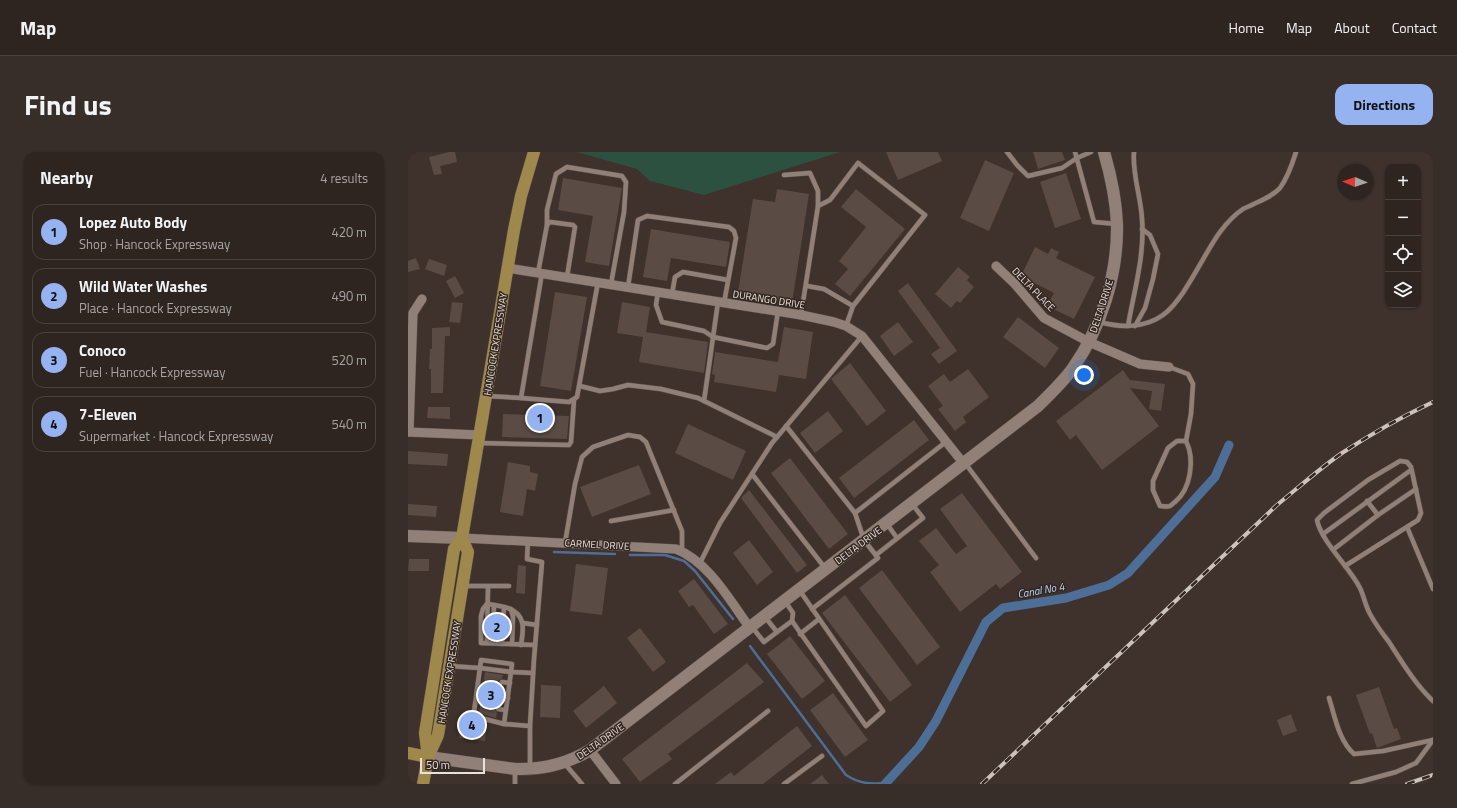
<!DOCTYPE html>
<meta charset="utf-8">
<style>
:root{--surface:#2f2520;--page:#372d29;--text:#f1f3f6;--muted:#a7a5a5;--line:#4a423e;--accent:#95b2f1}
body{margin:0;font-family:"Titillium Web",sans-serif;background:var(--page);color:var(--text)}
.controls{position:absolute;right:12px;top:12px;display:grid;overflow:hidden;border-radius:8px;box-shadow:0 1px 3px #0004}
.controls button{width:36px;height:36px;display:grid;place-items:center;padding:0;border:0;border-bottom:1px solid var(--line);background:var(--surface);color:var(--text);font:20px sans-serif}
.compass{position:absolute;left:929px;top:12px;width:36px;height:36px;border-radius:50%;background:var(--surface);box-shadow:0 1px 3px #0004;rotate:272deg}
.scale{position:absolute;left:12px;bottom:10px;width:65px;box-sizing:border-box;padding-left:4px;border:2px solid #eae1dd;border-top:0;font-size:11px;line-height:14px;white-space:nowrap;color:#eae1dd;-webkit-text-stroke:3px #342721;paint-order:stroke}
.you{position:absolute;left:676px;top:223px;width:14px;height:14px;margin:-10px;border:3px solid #fff;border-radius:50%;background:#1a73e8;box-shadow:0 0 0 6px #1a73e833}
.badge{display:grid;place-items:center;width:26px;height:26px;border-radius:50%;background:var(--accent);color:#111;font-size:13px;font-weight:700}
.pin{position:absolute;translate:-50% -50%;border:2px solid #fff;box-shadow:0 1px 4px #0006}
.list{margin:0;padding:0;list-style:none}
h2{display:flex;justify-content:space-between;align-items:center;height:52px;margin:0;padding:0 16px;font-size:17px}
h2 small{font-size:13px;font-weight:400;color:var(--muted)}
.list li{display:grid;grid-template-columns:26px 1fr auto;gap:12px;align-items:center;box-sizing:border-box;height:56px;margin:0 8px 8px;padding:0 8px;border:1px solid var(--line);border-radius:12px}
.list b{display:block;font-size:15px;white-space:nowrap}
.list p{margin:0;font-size:13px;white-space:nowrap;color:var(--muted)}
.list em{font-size:13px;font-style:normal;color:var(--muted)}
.icon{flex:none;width:22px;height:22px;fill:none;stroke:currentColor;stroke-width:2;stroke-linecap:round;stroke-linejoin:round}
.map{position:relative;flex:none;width:1025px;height:632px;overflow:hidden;border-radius:12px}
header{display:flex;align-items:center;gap:24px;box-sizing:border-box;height:56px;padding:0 20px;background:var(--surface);border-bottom:1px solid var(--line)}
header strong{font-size:19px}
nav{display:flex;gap:22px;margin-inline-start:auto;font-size:14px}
.intro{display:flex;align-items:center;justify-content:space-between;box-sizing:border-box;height:96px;padding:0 24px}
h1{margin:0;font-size:28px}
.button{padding:10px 18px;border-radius:12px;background:var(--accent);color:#111;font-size:14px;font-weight:700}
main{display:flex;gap:24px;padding:0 24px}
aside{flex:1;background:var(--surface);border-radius:12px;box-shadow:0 1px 3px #0004}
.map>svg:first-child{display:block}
</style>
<header>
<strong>Map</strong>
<nav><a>Home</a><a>Map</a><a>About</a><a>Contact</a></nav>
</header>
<div class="intro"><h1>Find us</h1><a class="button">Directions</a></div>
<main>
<aside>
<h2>Nearby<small>4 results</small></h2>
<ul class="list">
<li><span class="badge">1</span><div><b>Lopez Auto Body</b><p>Shop · Hancock Expressway</p></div><em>420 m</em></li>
<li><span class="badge">2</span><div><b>Wild Water Washes</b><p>Place · Hancock Expressway</p></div><em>490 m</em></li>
<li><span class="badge">3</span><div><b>Conoco</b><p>Fuel · Hancock Expressway</p></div><em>520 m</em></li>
<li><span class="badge">4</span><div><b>7-Eleven</b><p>Supermarket · Hancock Expressway</p></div><em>540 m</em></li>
</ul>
</aside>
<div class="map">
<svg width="1025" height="632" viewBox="0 0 1025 632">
<rect width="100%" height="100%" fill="#3f312b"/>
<polygon fill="#2d5140" points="169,0 432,0 296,43 242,29 229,17"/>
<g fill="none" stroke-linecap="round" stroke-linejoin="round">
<g stroke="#4c6e97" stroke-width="2.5">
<polyline points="146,400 207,402"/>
<polyline points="222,403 257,403 276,409 287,419 325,467"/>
<path d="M342 494 438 623C452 632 462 632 478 631"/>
</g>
<polyline stroke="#4c6e97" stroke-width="9" points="477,632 511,595 528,569 578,470 595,456 658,446 701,433 720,421 807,325 821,293"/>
</g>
<g fill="#5a4b44">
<polygon points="41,0 47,0 49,10 32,14 34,22 26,23 21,5"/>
<polygon points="478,0 530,0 534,9 490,28"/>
<polygon points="625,0 654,0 657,8 630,17"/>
<polygon points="577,8 606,21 581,79 552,66"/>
<polygon points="658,21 673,67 647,76 632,30"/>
<polygon points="155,26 214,36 201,114 177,110 185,64 150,58"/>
<polygon points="369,37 401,42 384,151 352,146 352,144 330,140 345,47 367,50"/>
<polygon points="448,37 497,77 442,144 427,132 440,117 431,109 458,75 433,55"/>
<polygon points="243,77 322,90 318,115 263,106 259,129 235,125"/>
<polygon points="627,95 640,102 643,96 651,100 648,106 687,125 666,167 639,154 646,141 613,124"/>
<polygon points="8,106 12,117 0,120 0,109"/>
<polygon points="21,107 39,113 36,124 17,117"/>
<polygon points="550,115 562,125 559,128 566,135 552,151 549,149 543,156 527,142"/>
<polygon points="47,124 56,141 47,146 38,129"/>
<polygon points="500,131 549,199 531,212 523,202 532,196 490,139"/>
<polygon points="147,140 179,145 163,239 132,234"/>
<polygon points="44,150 55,151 52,171 41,170"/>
<polygon points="214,150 242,155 238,180 300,190 296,221 231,210 235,185 209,181"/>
<polygon points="610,165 651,196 637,216 595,185"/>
<polygon points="490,170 505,190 486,204 472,184"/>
<polygon points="42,175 42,184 37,184 35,241 23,241 23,217 21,217 22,197 24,197 24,176"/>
<polygon points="376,175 405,180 398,227 371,223 368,240 306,230 307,223 304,222 307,200 370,210"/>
<polygon points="442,211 478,259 459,274 423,227"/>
<polygon points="560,217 581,245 555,265 558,270 547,279 530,257 535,254 520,234 536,222 542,230"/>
<polygon points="715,218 722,228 757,232 753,259 741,257 744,239 722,236 751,274 694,318 668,283 662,288 648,269"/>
<polygon points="20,255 42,255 42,267 19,266"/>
<polygon points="420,259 435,279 407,301 392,281"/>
<polygon points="95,262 161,264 159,287 94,285"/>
<polygon points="506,268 521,288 446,346 431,326"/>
<polygon points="280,272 338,299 325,328 267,301"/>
<polygon points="0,299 40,302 39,314 0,312"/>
<polygon points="382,306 440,382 421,397 363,321"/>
<polygon points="100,310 122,314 122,320 130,322 127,339 119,337 115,364 92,360"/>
<polygon points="231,313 243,342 184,365 172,335"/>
<polygon points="341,338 399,413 389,421 333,346"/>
<polygon points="554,341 614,420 592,437 588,432 552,460 522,420 531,413 511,389 528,376 548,402 559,394 532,357"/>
<polygon points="0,352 29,354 28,365 0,363"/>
<polygon points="341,388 365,420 349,433 325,401"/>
<polygon points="1,407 21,407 21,419 0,419"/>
<polygon points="168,412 200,416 194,463 162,459"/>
<polygon points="110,413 118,414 117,442 108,441"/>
<polygon points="474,418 532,495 509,513 451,436"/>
<polygon points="286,427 320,472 306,482 285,453 281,455 270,439"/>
<polygon points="437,443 504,533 482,550 414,461"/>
<polygon points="232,476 258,510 245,520 219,486"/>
<polygon points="382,484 417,529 394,547 359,502"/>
<polygon points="339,511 356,530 260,602 264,607 232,630 214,607"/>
<polygon points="77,520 95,523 94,526 90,529 91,532 93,534 92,540 89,541 87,544 88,546 91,548 90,553 86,556 89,561 88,566 71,561"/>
<polygon points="133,533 153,534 152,566 132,565"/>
<polygon points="196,534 209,551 178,576 165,559"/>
<polygon points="971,535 986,577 989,576 993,587 969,596 964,581 962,582 948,543"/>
<polygon points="425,541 460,588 437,605 402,558"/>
<polygon points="883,562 889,579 875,584 869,568"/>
<polygon points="54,566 71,570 78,579 77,589 51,586"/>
<polygon points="389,574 404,594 355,632 307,632 323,620 326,624"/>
<polygon points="414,623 421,632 402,632"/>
</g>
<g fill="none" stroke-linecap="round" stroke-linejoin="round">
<defs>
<g id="lane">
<polyline points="599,0 609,13 620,24 654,16 669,6 683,0"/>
<polyline points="667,0 686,70 709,72"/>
<polyline points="376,23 402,21 410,39 410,54"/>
<polyline points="139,73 139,58 148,22 159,15 214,24 218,30 216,60 203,132"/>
<polyline points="130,121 139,73 142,70 165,73 167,75 159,125"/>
<polyline points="399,134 416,137 445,154"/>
<polyline points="220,135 230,68 239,64 321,75 326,79 328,86 316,151"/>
<polyline points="250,140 248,153 254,170 296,179 305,185 359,196 365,192 370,159"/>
<polyline points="264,142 267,125 275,120 320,128"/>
<polyline points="393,163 410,54 422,48 450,11 517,63 445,154 438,174"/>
<path d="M692 170C713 176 737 176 755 163 777 147 795 103 812 80 818 72 826 63 835 57 847 51 863 46 872 36 880 25 884 13 888 0"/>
<path d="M720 174C726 139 737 103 734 67 733 45 724 22 726 0"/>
<polyline points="727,174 737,156 745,127 750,102 742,83 734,77"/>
<path d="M761 215 780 222 785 232 783 262 778 289C787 307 783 337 767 350 765 351 764 353 762 354 760 355 755 354 752 354L745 338V329L760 296 769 289H778"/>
<polyline points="172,234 192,239 205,237 220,233 253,237 290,246 369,285"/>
<polyline points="79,244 113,246 134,121"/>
<polyline points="113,246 161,250 169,245 190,130"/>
<polyline points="296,249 310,150"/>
<polyline points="378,274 447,361 539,289"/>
<polyline points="70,291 161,293 163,290 166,248"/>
<polyline points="557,311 628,406"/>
<polyline points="344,322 417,416"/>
<polyline points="959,349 970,363"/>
<polyline points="203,369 266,358"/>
<polyline points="479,372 489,386"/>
<polyline points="999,375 1025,437"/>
<polyline points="915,382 1003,318"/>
<polyline points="120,389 119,407 134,410 126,507 122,574"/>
<polyline points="157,391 167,332 174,305 185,295 220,283 232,285 238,290 274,379 274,399"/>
<polyline points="926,397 970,363 1008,337"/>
<polyline points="468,403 515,366 504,352"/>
<polyline points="292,411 312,371 364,291 454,184"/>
<path d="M937 414 1010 368 1013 361 1003 315 999 310 992 309 960 328 916 361 909 368C913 389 942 416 952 436 956 444 957 453 962 462 967 471 974 481 981 490 994 510 1007 532 1025 549"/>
<polyline points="55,434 101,434"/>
<polyline points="377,449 385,461 384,469"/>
<polyline points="79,452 75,457 73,464 73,491 127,493"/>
<path d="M79 452C92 454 110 455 114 470 116 477 114 486 113 493"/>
<polyline points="103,457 105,465 104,492"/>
<polyline points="404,457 470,406 456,388 447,361"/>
<polyline points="115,471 129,473"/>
<polyline points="344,475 356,490 369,480 357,465"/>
<polyline points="369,480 384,469 458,574 475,559 392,439"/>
<polyline points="392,482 411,467"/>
<polyline points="79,491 80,434"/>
<polyline points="85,491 86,453"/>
<polyline points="94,492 96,455"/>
<polyline points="42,514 72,516 103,520 96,572 122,574 122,616"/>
<polyline points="94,530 102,531"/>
<polyline points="91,544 100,546"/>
<path d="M921 546C927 565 931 589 946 602L975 599 1025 588"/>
<polyline points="90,557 98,558"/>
<polyline points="96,572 69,565 66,560 73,508 104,512 103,520 125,521"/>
<polyline points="157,612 174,632"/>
<polyline points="107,632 107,617"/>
<polyline points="267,632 360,559"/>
<polyline points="376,632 414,604"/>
<polyline points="944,632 988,620 1008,611 1025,588"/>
</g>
<g id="street">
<polyline points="588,114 606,131 636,166 681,190 732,212 761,215"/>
<polyline points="99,116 393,163 426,170 438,174 454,184 556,312"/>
<polyline points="0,280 72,283"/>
<polyline points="1,280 5,161 14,147"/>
<path d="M54 386 268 397C301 410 322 449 342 476"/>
<polyline points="182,598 208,632"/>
</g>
<g id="secondary">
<polyline points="0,384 54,386"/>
<path d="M20 605 107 617C135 618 159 612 182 598L630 254C642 242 655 230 665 216 693 176 710 122 709 72 708 48 703 24 696 0"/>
</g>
<g id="primary">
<polyline points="0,601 20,605"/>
<polyline points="20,605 30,583 60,400 54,386"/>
<polyline points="15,632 20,605 17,581 46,397 54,386 106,78 113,44 126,0"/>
</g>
</defs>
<use href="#lane" stroke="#584d48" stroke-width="5.5"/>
<use href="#street" stroke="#584d48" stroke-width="10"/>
<use href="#secondary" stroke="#584d48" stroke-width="13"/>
<use href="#primary" stroke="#584d48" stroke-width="13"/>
<use href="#lane" stroke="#908078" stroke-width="4.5"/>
<use href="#street" stroke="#908078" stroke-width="9"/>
<use href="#secondary" stroke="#908078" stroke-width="12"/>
<use href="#primary" stroke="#9e884c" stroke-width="12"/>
<defs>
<g id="rail">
<path d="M574 632 869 353C890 336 911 317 934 301 963 282 993 265 1025 250"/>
<polyline points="999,632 1025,623"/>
</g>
</defs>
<use href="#rail" stroke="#cdc3be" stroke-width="4"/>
<use href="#rail" stroke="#342721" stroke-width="2.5" stroke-dasharray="8" stroke-linecap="butt"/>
</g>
<g text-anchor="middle" stroke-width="3" stroke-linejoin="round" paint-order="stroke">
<g font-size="10" fill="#eae1dd" stroke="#342721">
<text transform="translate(626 137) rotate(46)" y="4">DELTA PLACE</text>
<text transform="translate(361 147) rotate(9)" y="4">DURANGO DRIVE</text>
<text transform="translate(693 154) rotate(-72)" y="4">DELTA DRIVE</text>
<text transform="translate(87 192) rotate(-81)" y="4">HANCOCK EXPRESSWAY</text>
<text transform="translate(189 392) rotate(3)" y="4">CARMEL DRIVE</text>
<text transform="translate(450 393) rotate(-37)" y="4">DELTA DRIVE</text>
<text transform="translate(41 520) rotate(-81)" y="4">HANCOCK EXPRESSWAY</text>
<text transform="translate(192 589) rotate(-35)" y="4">DELTA DRIVE</text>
</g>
<g font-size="11" font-style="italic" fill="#b5d4fb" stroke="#342721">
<text transform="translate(633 438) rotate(-10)" y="4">Canal No 4</text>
</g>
</g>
</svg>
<div class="controls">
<button>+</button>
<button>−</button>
<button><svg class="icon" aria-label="locate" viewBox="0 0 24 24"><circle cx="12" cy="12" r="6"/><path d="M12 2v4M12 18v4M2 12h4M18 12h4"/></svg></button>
<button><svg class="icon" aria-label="layers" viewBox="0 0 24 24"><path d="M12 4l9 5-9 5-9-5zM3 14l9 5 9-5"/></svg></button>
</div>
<svg class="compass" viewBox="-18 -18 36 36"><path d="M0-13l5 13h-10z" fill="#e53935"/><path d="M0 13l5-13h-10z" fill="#a7a5a5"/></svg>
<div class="scale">50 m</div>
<div class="you"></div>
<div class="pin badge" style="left:132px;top:266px">1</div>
<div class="pin badge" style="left:89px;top:475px">2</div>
<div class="pin badge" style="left:83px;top:543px">3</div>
<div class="pin badge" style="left:64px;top:573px">4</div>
</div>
</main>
